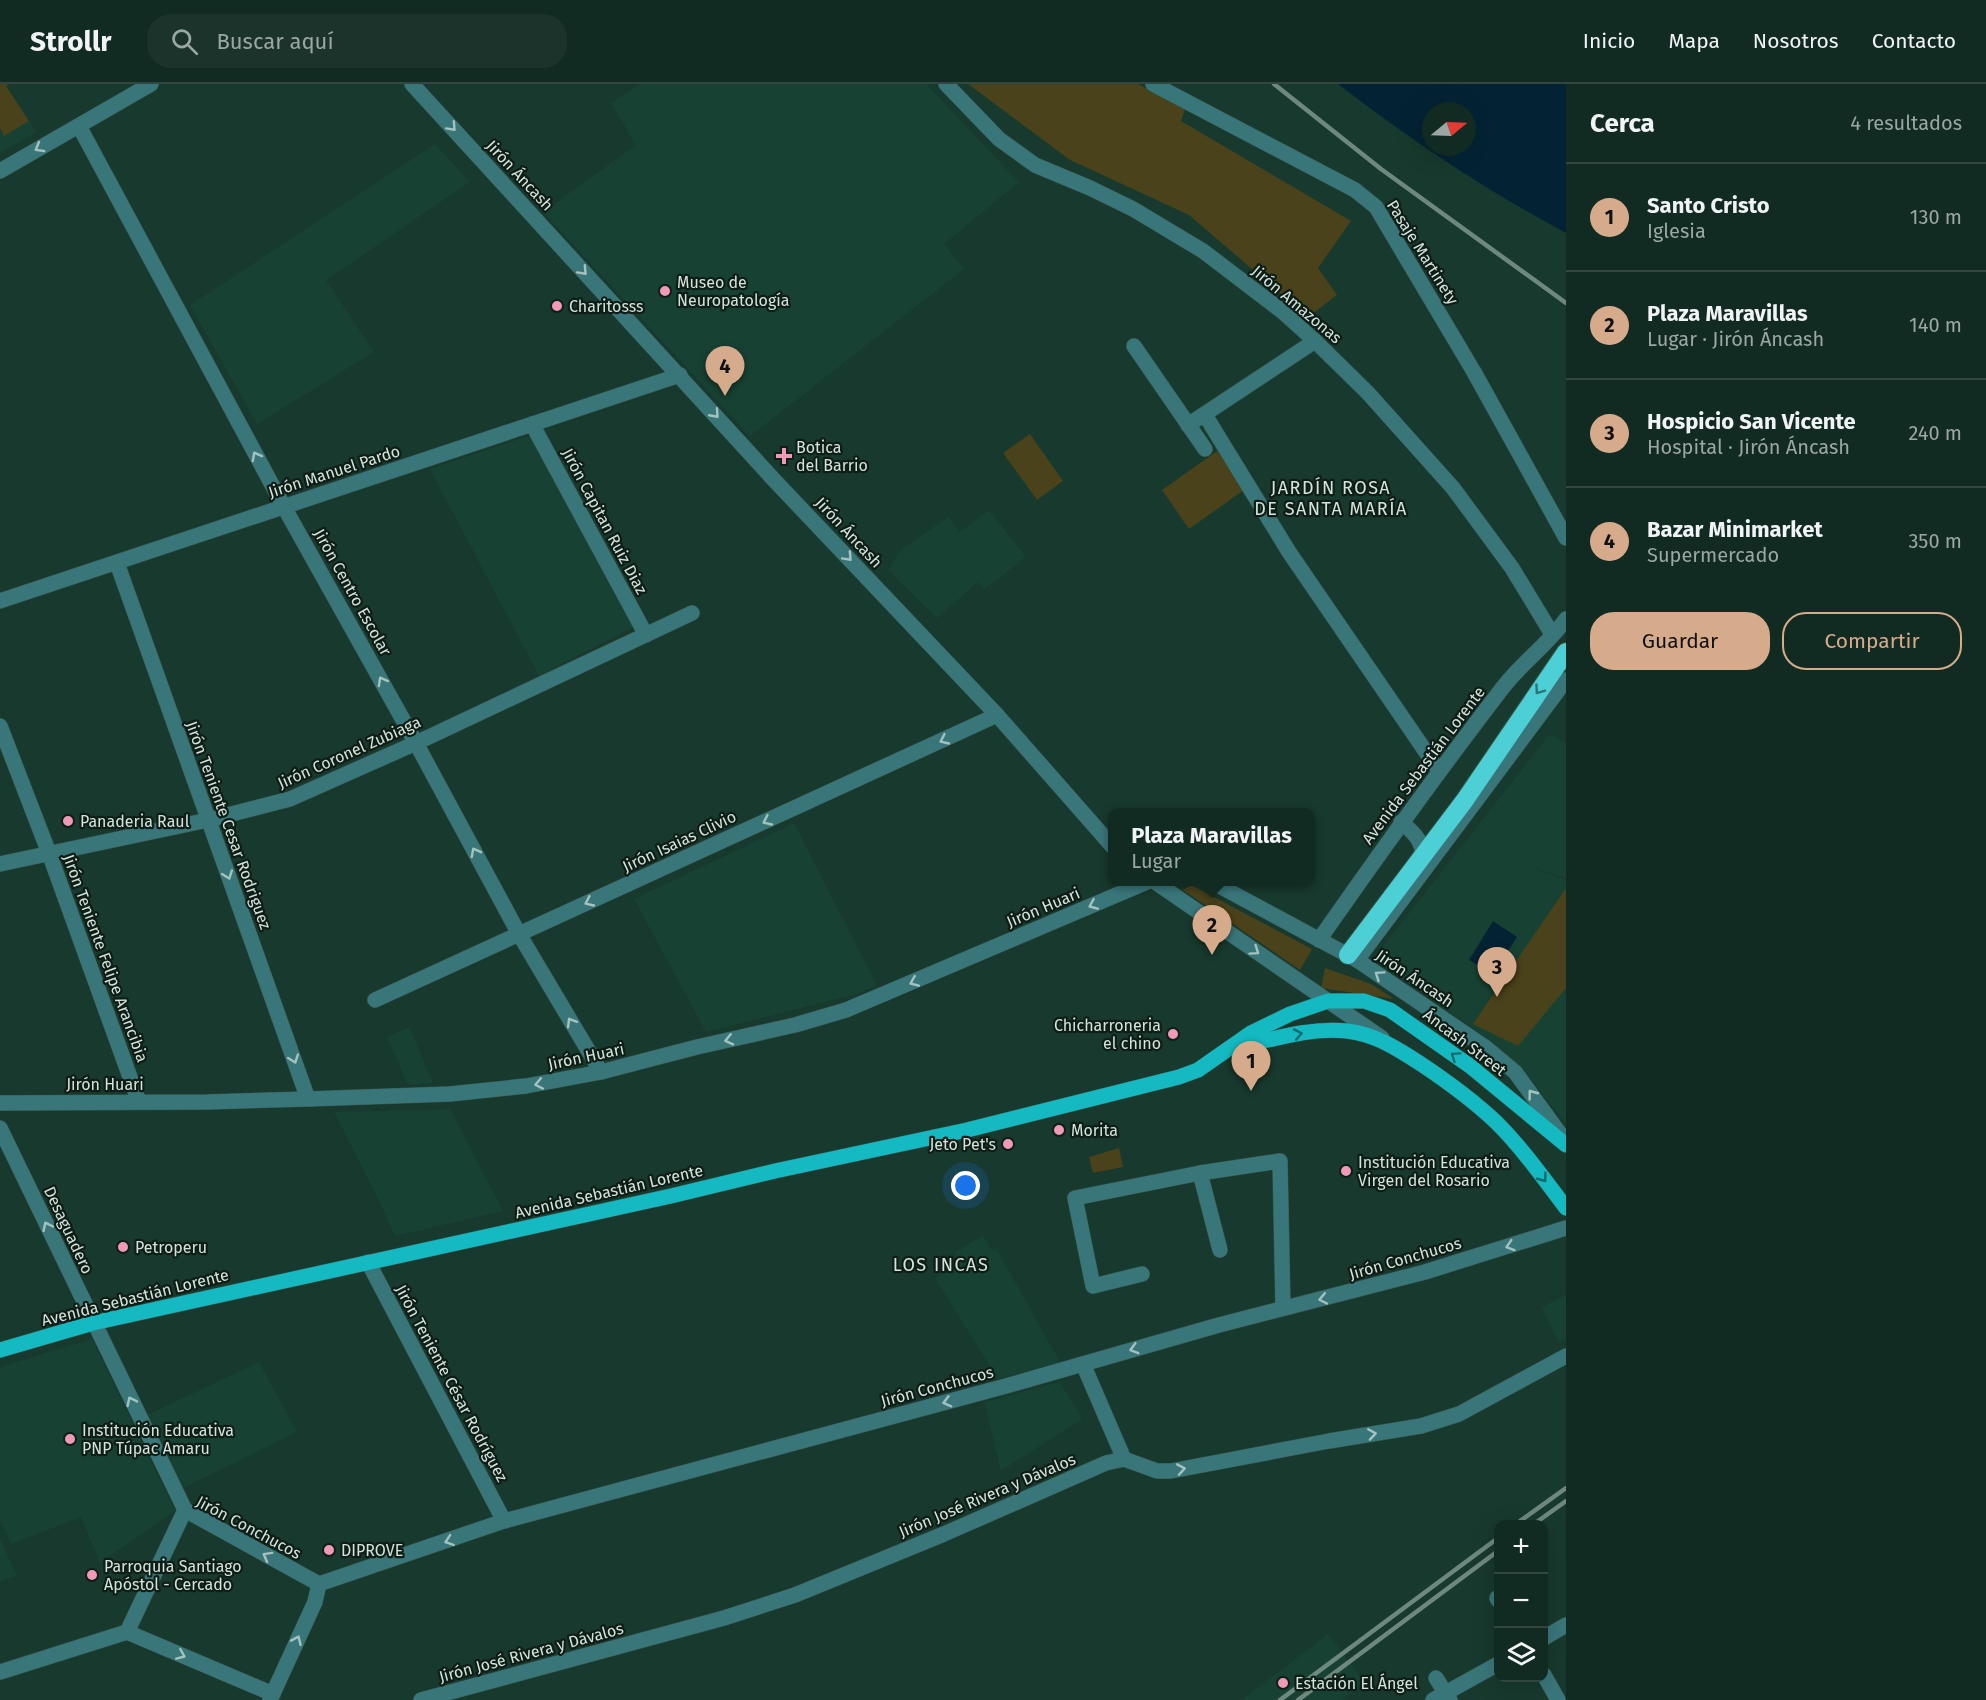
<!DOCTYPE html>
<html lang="es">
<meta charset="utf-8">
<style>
:root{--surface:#122b22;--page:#1b332a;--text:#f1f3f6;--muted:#9ca7a5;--line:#314740;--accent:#d6ab8b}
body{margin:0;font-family:"Fira Sans",sans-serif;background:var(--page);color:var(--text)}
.controls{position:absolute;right:18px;bottom:18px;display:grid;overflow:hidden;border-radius:12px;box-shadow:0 6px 24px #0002}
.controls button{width:54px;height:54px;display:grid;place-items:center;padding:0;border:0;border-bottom:2px solid var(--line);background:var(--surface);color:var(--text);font:30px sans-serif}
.compass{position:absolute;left:1422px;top:18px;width:54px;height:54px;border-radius:50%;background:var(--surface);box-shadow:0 6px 24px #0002;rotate:71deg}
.you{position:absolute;left:966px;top:1102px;width:21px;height:21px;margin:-15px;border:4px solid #fff;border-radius:50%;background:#1a73e8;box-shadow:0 0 0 9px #1a73e833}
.badge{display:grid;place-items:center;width:39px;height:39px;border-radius:50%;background:var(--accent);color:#111;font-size:20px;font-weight:700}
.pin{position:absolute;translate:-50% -50px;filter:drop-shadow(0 2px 3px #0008)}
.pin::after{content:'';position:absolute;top:32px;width:21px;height:18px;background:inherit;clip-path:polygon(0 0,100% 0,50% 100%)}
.popup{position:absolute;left:1108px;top:724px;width:207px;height:78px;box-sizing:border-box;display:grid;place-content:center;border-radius:12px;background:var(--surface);filter:drop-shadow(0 2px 4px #0005);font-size:20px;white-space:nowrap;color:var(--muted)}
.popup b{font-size:22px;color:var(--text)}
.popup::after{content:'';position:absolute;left:50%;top:100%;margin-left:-12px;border:12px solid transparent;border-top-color:var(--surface)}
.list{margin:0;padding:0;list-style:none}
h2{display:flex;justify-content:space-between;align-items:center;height:78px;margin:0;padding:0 24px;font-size:26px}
h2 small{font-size:20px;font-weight:400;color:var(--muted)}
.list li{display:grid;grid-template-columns:39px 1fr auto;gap:18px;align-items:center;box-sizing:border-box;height:108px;padding:0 24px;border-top:2px solid var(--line)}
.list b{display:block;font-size:22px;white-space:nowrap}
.list p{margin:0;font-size:20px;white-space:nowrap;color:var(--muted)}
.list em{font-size:20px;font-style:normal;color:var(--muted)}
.actions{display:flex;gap:12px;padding:18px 24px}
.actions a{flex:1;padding:14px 0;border:2px solid var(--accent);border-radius:24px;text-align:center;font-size:21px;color:var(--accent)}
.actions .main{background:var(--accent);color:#111}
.icon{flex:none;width:33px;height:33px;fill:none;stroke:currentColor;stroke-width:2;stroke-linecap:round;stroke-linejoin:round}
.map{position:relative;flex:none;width:1566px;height:1616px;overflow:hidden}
header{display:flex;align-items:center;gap:36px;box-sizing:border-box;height:84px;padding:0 30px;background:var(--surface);border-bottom:2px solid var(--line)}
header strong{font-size:28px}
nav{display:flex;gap:33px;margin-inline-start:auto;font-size:21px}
.search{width:420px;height:54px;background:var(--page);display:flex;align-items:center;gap:15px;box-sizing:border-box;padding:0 21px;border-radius:24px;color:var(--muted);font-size:22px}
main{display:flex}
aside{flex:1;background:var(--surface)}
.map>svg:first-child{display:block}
</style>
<header>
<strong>Strollr</strong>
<div class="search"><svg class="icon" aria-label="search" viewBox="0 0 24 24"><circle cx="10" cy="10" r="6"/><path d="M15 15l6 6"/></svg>Buscar aquí</div>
<nav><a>Inicio</a><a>Mapa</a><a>Nosotros</a><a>Contacto</a></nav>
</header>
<main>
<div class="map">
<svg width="1566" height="1616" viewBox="0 0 1566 1616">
<rect width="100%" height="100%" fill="#18392d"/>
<g fill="#174233">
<polygon points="0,0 9,0 6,2 36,48 0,69"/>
<polygon points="640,0 926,0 1019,98 944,160 964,185 750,352 543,128 636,61 611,19"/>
<polygon points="435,60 470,98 326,196 374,268 257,340 190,221"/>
<polygon points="532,351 635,542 539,592 430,385"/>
<polygon points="989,426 1026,473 984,506 978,498 937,534 888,486 901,466 948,433 960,448"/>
<polygon points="1549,651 1566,658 1566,794 1525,781 1566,796 1566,1040 1519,981 1483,951 1373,875"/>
<polygon points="794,739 877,902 849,912 706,948 634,815"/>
<polygon points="409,943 433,999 408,1001 387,953"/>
<polygon points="450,1025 503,1127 395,1152 376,1110 334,1028"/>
<polygon points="983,1151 991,1166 996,1164 1060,1278 998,1295 935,1194 960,1180 954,1169"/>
<polygon points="1566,1211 1566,1255 1559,1258 1542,1223"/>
<polygon points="92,1255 175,1427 100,1479 81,1433 11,1460 0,1435 0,1283"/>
<polygon points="259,1278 297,1348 181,1405 145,1332"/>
<polygon points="1060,1298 1082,1335 1001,1387 984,1318"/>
<polygon points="0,1454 17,1492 0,1497"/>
<polygon points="1328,1550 1365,1599 1342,1616 1242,1616"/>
</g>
<g fill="#49421a">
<polygon points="0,0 9,0 6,2 29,37 4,52 0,44"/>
<polygon points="968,0 1138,0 1185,25 1181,37 1351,137 1318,184 1337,211 1308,233 1189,131 1070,76"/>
<polygon points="1030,350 1063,397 1037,416 1003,369"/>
<polygon points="1217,367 1244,406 1189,445 1162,406"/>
<polygon points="1191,801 1312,865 1300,886 1183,806"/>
<polygon points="1566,804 1566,904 1518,962 1473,940"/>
<polygon points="1325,884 1371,900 1394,915 1321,904"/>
<polygon points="1119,1064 1123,1083 1093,1089 1089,1073"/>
</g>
<g fill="#032334" fill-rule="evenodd">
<path d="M1338 0H1566V149C1484 105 1412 57 1338 0ZM1431 27H1467V63H1431Z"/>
<polygon points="1493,837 1517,853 1493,891 1469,876"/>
</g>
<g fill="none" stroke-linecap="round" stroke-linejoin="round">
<defs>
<g id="minor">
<polyline points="412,0 775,397 997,631 1113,763"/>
<polyline points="946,0 999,55 1035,81 1090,104 1133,125 1203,167 1283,228 1315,257 1368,309 1453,404 1512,484 1552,550"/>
<polyline points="1153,0 1355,106 1376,123 1474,288 1566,454"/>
<polyline points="79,42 284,423 416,659 519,850 601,988"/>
<polyline points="0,87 151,0"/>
<polyline points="1134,262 1205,365"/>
<polyline points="1205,331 1289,468 1439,687"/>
<polyline points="532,340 646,551"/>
<polyline points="1188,341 1315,257"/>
<polyline points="117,479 308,1015"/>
<polyline points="0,517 680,291"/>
<polyline points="0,642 49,769 139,1018"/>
<path d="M1401 738C1418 752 1421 756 1425 778"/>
<polyline points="0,780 208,736 290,715 416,659 692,529"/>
<polyline points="1155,798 1382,954"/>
<polyline points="1212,798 1357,876 1485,963 1515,988 1566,1058"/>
<path d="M1319 856C1379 770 1440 685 1504 602 1523 578 1549 559 1566 535"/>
<polyline points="1357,876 1566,596"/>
<polyline points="375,916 997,631"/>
<polyline points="0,1019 207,1018 308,1015 450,1010 526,1002 601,988 697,963 795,941 846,926 1147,798"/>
<polyline points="0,1044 185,1426"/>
<polyline points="1200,1089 1220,1166"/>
<polyline points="368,1178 504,1437"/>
<polyline points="1142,1190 1093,1202 1075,1114 1200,1089 1280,1077 1283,1224"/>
<polyline points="1083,1280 1124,1375"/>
<polyline points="185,1426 319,1500 504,1437 1006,1302 1219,1241 1425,1188 1566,1144"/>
<polyline points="1497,1514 1498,1516"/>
<polyline points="127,1548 185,1426"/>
<polyline points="1544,1554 1566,1541"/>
<polyline points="0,1588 127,1548 273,1610"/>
<polyline points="1544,1591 1558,1616"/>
<polyline points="1436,1594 1450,1616"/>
<polyline points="270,1616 315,1518 319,1500"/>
<polyline points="421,1616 724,1534 795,1511 944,1450 1106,1379 1124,1375 1157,1387 1171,1387 1329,1357 1421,1342 1459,1330 1566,1272"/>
<polyline points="1433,1616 1498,1580"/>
</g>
<g id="major">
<path d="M1234 964C1271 956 1309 943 1347 947 1375 950 1398 965 1421 980 1448 998 1474 1017 1497 1039 1523 1065 1544 1095 1566 1124"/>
<polyline points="0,1266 93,1239 671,1112 775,1087 967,1046 1179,993 1198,986 1251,949 1290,930 1328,917 1364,917 1390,926 1470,982 1566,1061"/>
</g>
<polyline id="highway" points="1348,871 1465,716 1566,568"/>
</defs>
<use href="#minor" stroke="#365449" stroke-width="16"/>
<use href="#major" stroke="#365449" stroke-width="16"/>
<use href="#highway" stroke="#365449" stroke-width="20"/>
<use href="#minor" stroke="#39767a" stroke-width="15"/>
<use href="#major" stroke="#14b9c1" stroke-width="15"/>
<use href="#highway" stroke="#4dcfd6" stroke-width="18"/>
<g stroke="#6e887e" stroke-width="4.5">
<polyline points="1274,0 1381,85 1566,219"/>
<polyline points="1516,1440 1566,1404"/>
<polyline points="1534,1440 1566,1417"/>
<polyline points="1280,1616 1498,1454"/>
<polyline points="1298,1616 1498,1467"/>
</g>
</g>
<defs><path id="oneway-chevron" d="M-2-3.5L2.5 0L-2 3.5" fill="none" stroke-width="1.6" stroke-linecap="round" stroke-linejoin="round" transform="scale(1.5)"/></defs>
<g stroke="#a4c3bf">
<use href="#oneway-chevron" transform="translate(452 43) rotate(47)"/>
<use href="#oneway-chevron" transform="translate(39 64) rotate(150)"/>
<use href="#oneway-chevron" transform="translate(583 187) rotate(47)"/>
<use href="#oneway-chevron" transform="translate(715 330) rotate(48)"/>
<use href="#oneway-chevron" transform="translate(256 372) rotate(-118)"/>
<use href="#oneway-chevron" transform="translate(848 473) rotate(47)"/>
<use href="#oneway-chevron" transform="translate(382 597) rotate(-119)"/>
<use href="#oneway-chevron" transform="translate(944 656) rotate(155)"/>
<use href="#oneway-chevron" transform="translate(767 737) rotate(155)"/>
<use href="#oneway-chevron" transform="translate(475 768) rotate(-118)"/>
<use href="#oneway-chevron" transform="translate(228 791) rotate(70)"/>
<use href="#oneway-chevron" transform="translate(589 818) rotate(155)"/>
<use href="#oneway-chevron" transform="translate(1093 821) rotate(157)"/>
<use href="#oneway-chevron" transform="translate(1255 867) rotate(35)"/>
<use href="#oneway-chevron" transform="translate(1379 891) rotate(-146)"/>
<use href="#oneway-chevron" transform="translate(914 898) rotate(157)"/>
<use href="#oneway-chevron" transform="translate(571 938) rotate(-121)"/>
<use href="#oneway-chevron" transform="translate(729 956) rotate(167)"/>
<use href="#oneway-chevron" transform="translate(294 975) rotate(70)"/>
<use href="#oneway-chevron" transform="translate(539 1000) rotate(169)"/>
<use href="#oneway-chevron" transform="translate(1532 1010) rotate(-127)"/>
<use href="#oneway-chevron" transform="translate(47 1142) rotate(-115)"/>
<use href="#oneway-chevron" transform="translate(1510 1162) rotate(163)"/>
<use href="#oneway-chevron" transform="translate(1323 1215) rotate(168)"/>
<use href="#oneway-chevron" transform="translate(1134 1265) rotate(164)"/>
<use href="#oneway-chevron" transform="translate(131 1317) rotate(-116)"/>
<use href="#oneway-chevron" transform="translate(947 1318) rotate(165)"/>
<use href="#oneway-chevron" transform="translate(1372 1350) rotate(-9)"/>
<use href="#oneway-chevron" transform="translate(1181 1385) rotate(-10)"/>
<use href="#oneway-chevron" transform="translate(449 1457) rotate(161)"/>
<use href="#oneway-chevron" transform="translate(267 1472) rotate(-151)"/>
<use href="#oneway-chevron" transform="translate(297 1556) rotate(-66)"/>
<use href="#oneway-chevron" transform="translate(181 1571) rotate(23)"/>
</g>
<use stroke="#2e7676" href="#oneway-chevron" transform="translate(1539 606) rotate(125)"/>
<g stroke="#126b6c">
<use href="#oneway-chevron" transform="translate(1298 950) rotate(-11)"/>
<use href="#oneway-chevron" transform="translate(1455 972) rotate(-145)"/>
<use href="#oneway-chevron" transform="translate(1543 1094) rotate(53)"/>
</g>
<g fill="#ef9ab8" stroke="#0f1d17" stroke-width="2">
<circle cx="665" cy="207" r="6"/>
<circle cx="557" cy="222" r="6"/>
<path d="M781 363h6v6h6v6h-6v6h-6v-6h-6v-6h6z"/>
<circle cx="68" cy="737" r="6"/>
<circle cx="1173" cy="950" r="6"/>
<circle cx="1059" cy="1046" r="6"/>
<circle cx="1008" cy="1060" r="6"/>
<circle cx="1346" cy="1087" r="6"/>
<circle cx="123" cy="1163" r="6"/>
<circle cx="70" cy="1355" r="6"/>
<circle cx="329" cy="1466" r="6"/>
<circle cx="92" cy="1491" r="6"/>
<circle cx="1283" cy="1599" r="6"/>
</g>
<g text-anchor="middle" stroke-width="4.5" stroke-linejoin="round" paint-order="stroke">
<g font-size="16" fill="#d2e4dc" stroke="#0f1d17">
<text transform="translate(520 91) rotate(47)" y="6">Jirón Áncash</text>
<text transform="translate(1423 168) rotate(58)" y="6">Pasaje Martinety</text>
<text transform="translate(1297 220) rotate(40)" y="6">Jirón Amazonas</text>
<text transform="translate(334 387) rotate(-18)" y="6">Jirón Manuel Pardo</text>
<text transform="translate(605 437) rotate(62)" y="6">Jirón Capitan Ruiz Diaz</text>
<text transform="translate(849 448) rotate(47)" y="6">Jirón Áncash</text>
<text transform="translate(353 508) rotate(61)" y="6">Jirón Centro Escolar</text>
<text transform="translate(349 668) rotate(-24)" y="6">Jirón Coronel Zubiaga</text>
<text transform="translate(1423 681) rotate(-53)" y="6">Avenida Sebastián Lorente</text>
<text transform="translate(229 741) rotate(70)" y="6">Jirón Teniente Cesar Rodriguez</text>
<text transform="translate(679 757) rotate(-25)" y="6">Jirón Isaias Clivio</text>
<text transform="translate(1043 823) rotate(-23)" y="6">Jirón Huari</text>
<text transform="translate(106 874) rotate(70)" y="6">Jirón Teniente Felipe Arancibia</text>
<text transform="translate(1415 894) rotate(34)" y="6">Jirón Áncash</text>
<text transform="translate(1465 958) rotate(37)" y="6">Áncash Street</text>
<text transform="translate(586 972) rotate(-12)" y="6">Jirón Huari</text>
<text x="105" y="1006">Jirón Huari</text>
<text transform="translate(609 1107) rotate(-13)" y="6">Avenida Sebastián Lorente</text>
<text transform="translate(69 1146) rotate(65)" y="6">Desaguadero</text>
<text transform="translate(1405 1174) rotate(-16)" y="6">Jirón Conchucos</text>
<text transform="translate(135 1213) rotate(-14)" y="6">Avenida Sebastián Lorente</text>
<text transform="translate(452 1299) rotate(62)" y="6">Jirón Teniente César Rodríguez</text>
<text transform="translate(937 1302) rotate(-15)" y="6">Jirón Conchucos</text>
<text transform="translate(987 1411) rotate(-23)" y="6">Jirón José Rivera y Dávalos</text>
<text transform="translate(249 1443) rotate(28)" y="6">Jirón Conchucos</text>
<text transform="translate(531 1568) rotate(-15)" y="6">Jirón José Rivera y Dávalos</text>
</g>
<g font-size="16" fill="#d2e4dc" stroke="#0f1d17" text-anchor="start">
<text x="677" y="204">Museo de<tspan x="677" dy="18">Neuropatología</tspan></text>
<text x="569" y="228">Charitosss</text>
<text x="796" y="369">Botica<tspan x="796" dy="18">del Barrio</tspan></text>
<text x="80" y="743">Panaderia Raul</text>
<text x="1161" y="947" text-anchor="end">Chicharroneria<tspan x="1161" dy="18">el chino</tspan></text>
<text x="1071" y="1052">Morita</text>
<text x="996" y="1066" text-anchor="end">Jeto Pet's</text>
<text x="1358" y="1084">Institución Educativa<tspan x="1358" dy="18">Virgen del Rosario</tspan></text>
<text x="135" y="1169">Petroperu</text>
<text x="82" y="1352">Institución Educativa<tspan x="82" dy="18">PNP Túpac Amaru</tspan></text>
<text x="341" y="1472">DIPROVE</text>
<text x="104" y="1488">Parroquia Santiago<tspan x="104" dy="18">Apóstol - Cercado</tspan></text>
<text x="1295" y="1605">Estación El Ángel</text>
</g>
<g font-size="18" letter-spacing="1.5" fill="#d2e4dc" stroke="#0f1d17">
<text x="1331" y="410">JARDÍN ROSA<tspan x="1331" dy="21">DE SANTA MARÍA</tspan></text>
<text x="941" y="1187">LOS INCAS</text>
</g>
</g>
</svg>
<div class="controls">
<button>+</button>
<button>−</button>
<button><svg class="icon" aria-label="layers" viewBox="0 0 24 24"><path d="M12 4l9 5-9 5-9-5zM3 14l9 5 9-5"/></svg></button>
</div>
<svg class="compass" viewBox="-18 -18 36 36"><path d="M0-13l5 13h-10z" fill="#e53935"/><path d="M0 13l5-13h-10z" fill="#9ca7a5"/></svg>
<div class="you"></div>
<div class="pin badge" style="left:1251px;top:1007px">1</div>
<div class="pin badge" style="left:1212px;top:871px">2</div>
<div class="popup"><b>Plaza Maravillas</b>Lugar</div>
<div class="pin badge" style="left:1497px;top:913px">3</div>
<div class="pin badge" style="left:725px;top:312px">4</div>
</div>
<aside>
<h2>Cerca<small>4 resultados</small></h2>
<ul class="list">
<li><span class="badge">1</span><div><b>Santo Cristo</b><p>Iglesia</p></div><em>130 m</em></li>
<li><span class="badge">2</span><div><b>Plaza Maravillas</b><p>Lugar · Jirón Áncash</p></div><em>140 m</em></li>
<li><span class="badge">3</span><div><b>Hospicio San Vicente</b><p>Hospital · Jirón Áncash</p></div><em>240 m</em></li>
<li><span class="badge">4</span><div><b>Bazar Minimarket</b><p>Supermercado</p></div><em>350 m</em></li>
</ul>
<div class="actions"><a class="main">Guardar</a><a>Compartir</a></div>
</aside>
</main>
